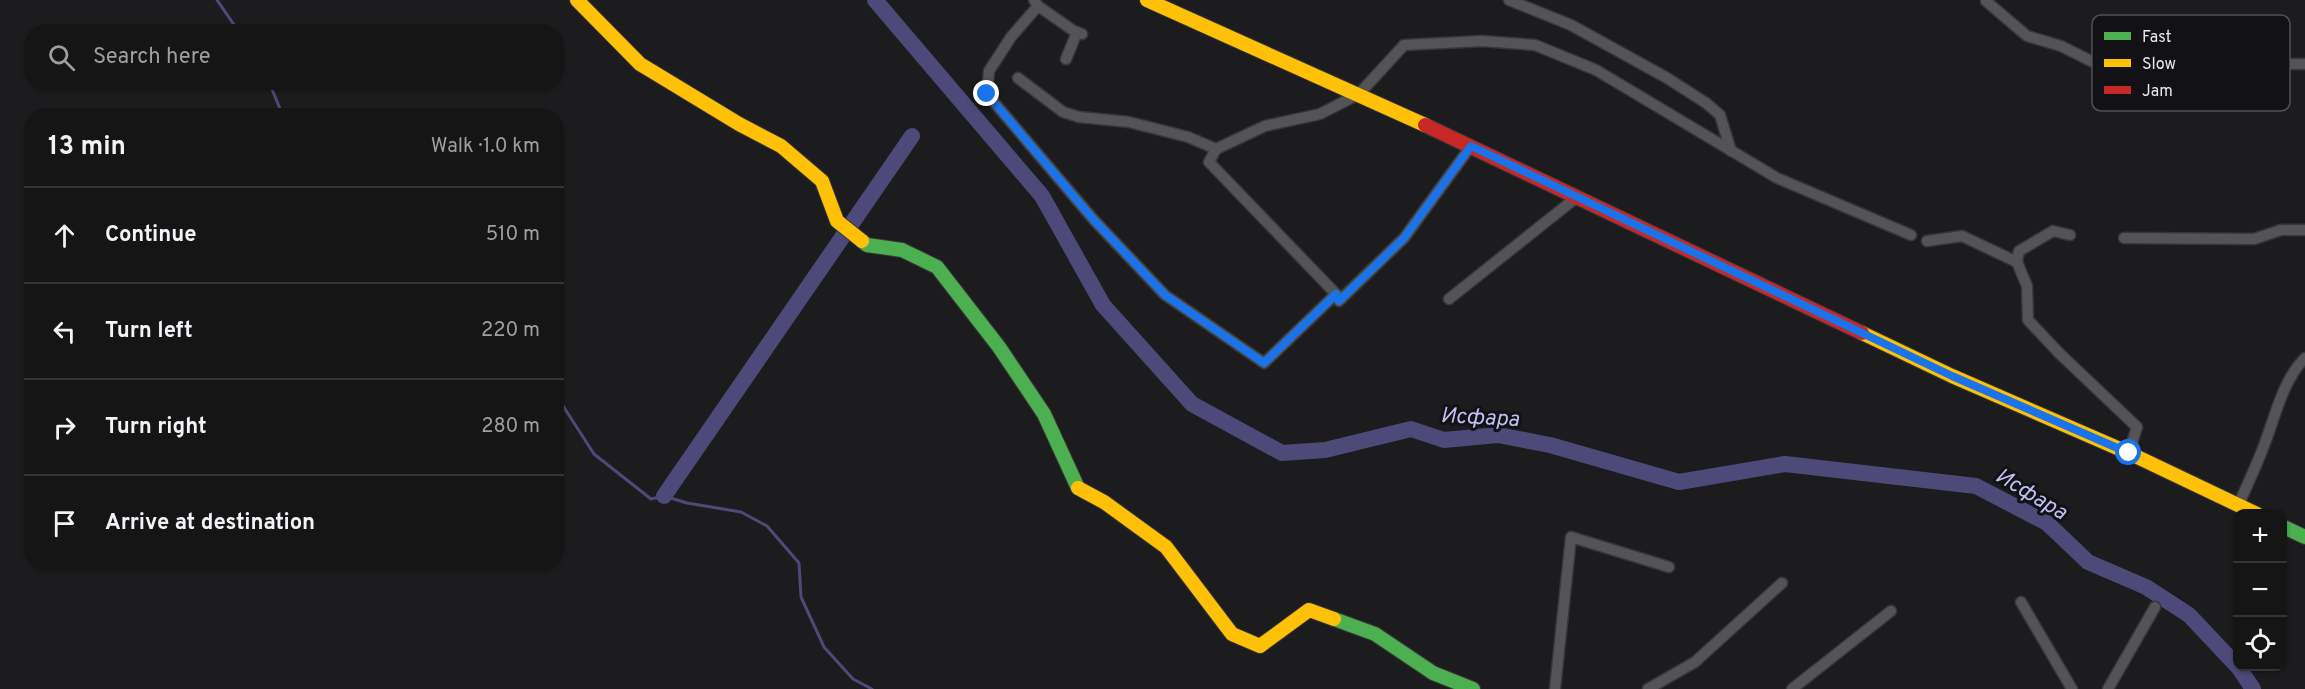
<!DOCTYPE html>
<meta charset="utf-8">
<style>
:root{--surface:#151516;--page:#222223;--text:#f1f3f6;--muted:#9d9fa1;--line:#343435}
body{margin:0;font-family:Overpass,sans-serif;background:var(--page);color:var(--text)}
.controls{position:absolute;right:18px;bottom:18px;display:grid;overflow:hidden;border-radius:12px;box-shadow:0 2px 4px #0004}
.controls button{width:54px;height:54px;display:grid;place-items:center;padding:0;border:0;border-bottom:2px solid var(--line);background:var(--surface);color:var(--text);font:30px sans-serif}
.stop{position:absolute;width:18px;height:18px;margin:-14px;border:4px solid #1a73e8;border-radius:50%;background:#fff}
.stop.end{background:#1a73e8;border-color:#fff;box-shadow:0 2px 6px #0008}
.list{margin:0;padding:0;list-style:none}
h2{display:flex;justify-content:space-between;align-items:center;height:78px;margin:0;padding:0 24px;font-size:26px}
h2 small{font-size:20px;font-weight:400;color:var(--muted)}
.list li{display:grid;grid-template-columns:39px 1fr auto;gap:18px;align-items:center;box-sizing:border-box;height:96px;padding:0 24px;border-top:2px solid var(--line)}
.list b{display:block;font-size:22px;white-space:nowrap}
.list em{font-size:20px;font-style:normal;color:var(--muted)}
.icon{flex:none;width:33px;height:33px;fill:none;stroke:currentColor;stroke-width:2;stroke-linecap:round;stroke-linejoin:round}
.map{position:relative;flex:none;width:2305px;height:689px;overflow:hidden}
.search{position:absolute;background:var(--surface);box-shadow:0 2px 4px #0004;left:24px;top:24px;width:540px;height:66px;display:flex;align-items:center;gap:15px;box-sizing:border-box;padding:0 21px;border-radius:24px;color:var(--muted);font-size:22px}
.panel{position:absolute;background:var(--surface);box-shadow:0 2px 4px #0004;left:24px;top:108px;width:540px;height:462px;border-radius:24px}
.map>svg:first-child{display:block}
</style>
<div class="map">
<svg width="2305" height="689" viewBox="0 0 2305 689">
<rect width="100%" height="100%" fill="#1c1c1e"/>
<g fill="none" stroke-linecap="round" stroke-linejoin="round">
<g stroke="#4d4a79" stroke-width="3">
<polyline points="217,0 239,32"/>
<polyline points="269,82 283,116"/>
<polyline points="556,395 594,454 651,499 664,496 687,503 741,512 767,526 799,563 801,597 824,647 853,679 872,689"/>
</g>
<g stroke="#4d4a79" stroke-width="16">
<polyline points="875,0 1042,196 1103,305 1192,404 1282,453 1325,450 1411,429 1444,440 1498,435 1550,445 1679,482 1785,464 1976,486 2047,523 2088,562 2146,587 2189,615 2239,668 2253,689"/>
<polyline points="664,496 912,136"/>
</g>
<defs>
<g id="street">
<polyline points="1034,0 1038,6 1011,37 989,71 987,94 1093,219 1165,295 1264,363 1336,294"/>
<polyline points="1509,0 1571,25 1667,78 1706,103 1720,115 1731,151"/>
<polyline points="1986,1 2027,36 2061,46 2121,76 2214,64 2231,54 2280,64 2305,64"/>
<polyline points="1038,6 1074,31 1082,34"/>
<polyline points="1066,59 1077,32"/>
<polyline points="1018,78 1063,112 1079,117 1129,122 1188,137 1216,149 1265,126 1320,114 1359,94 1404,45 1482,41 1535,45 1596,70 1777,178 1911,235"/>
<polyline points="1216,149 1209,162 1336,294 1339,301 1404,238 1471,146"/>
<polyline points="2124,238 2254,239 2281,230 2305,230"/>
<polyline points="1927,241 1962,236 2017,262 2027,286 2028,320 2059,353 2137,427 2129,453"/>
<polyline points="2017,262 2019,251 2053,231 2070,235"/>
<polyline points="1449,299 1577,197"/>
<path d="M2239 504C2247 485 2256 467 2263 448 2275 418 2282 381 2305 358"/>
<polyline points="2021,602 2072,689"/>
<polyline points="1555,689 1571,537 1669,567"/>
<polyline points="1648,689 1695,662 1782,583"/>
<polyline points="1792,689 1891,611"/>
<polyline points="2108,689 2155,607"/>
</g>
<g id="fast">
<polyline points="862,241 867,245 902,250 937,267 999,347 1044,414 1078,488"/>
<polyline points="2282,526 2305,537"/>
<polyline points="1334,619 1375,634 1433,673 1473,689"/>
</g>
<g id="slow">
<polyline points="577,0 640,64 739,124 781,146 822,181 837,221 862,241"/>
<polyline points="1147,0 1425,125"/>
<polyline points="1862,333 1952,376 2129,453 2257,514"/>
<polyline points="1078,488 1104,502 1166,547 1232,634 1260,646 1309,610 1334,619"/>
</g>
<polyline id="jam" points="1425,125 1862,333"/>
</defs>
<use href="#street" stroke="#373739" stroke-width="13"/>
<use href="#fast" stroke="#373739" stroke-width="16"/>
<use href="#slow" stroke="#373739" stroke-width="16"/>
<use href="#jam" stroke="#373739" stroke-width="16"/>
<use href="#street" stroke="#545456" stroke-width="10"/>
<use href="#fast" stroke="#4caf50" stroke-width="14"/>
<use href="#slow" stroke="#ffc107" stroke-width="14"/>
<use href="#jam" stroke="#c62828" stroke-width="14"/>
</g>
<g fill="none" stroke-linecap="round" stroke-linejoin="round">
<polyline stroke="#1a73e8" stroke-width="8" points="987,94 1093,219 1165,295 1264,363 1336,294 1339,301 1404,238 1471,146 1952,376 2129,453"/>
</g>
<g text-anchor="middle" stroke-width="6" stroke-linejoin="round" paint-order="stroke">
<g font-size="22" font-style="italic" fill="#c2c1f2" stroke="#121216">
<text transform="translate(1480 416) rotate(3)" y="8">Исфара</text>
<text transform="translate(2032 493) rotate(31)" y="8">Исфара</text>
</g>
</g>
<rect x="2092" y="15" width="198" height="96" rx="9" fill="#121216" stroke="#525256" stroke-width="1.5"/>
<rect x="2104" y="32" width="27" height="8" fill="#4caf50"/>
<rect x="2104" y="59" width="27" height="8" fill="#ffc107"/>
<rect x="2104" y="86" width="27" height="8" fill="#c62828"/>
<g font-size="16" fill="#e9e9ec">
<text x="2142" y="42">Fast</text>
<text x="2142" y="69">Slow</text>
<text x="2142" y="96">Jam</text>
</g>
</svg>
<div class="controls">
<button>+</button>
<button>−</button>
<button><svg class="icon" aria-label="locate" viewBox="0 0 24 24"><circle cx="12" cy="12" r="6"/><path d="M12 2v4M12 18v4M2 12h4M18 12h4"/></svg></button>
</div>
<div class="stop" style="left:2129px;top:453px"></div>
<div class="stop end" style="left:987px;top:94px"></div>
<div class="search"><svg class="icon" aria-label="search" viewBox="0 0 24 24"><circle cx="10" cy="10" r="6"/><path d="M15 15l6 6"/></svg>Search here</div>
<section class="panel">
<h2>13 min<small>Walk · 1.0 km</small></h2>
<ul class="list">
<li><svg class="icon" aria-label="ahead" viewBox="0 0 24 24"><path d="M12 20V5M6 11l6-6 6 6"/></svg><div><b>Continue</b></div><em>510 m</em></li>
<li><svg class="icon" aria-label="left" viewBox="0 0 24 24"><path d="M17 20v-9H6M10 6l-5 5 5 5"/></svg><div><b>Turn left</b></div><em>220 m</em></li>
<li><svg class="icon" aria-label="right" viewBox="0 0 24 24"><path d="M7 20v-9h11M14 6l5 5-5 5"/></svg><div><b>Turn right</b></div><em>280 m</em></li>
<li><svg class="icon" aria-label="arrive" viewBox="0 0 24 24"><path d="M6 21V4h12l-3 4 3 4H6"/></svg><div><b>Arrive at destination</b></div></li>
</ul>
</section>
</div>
